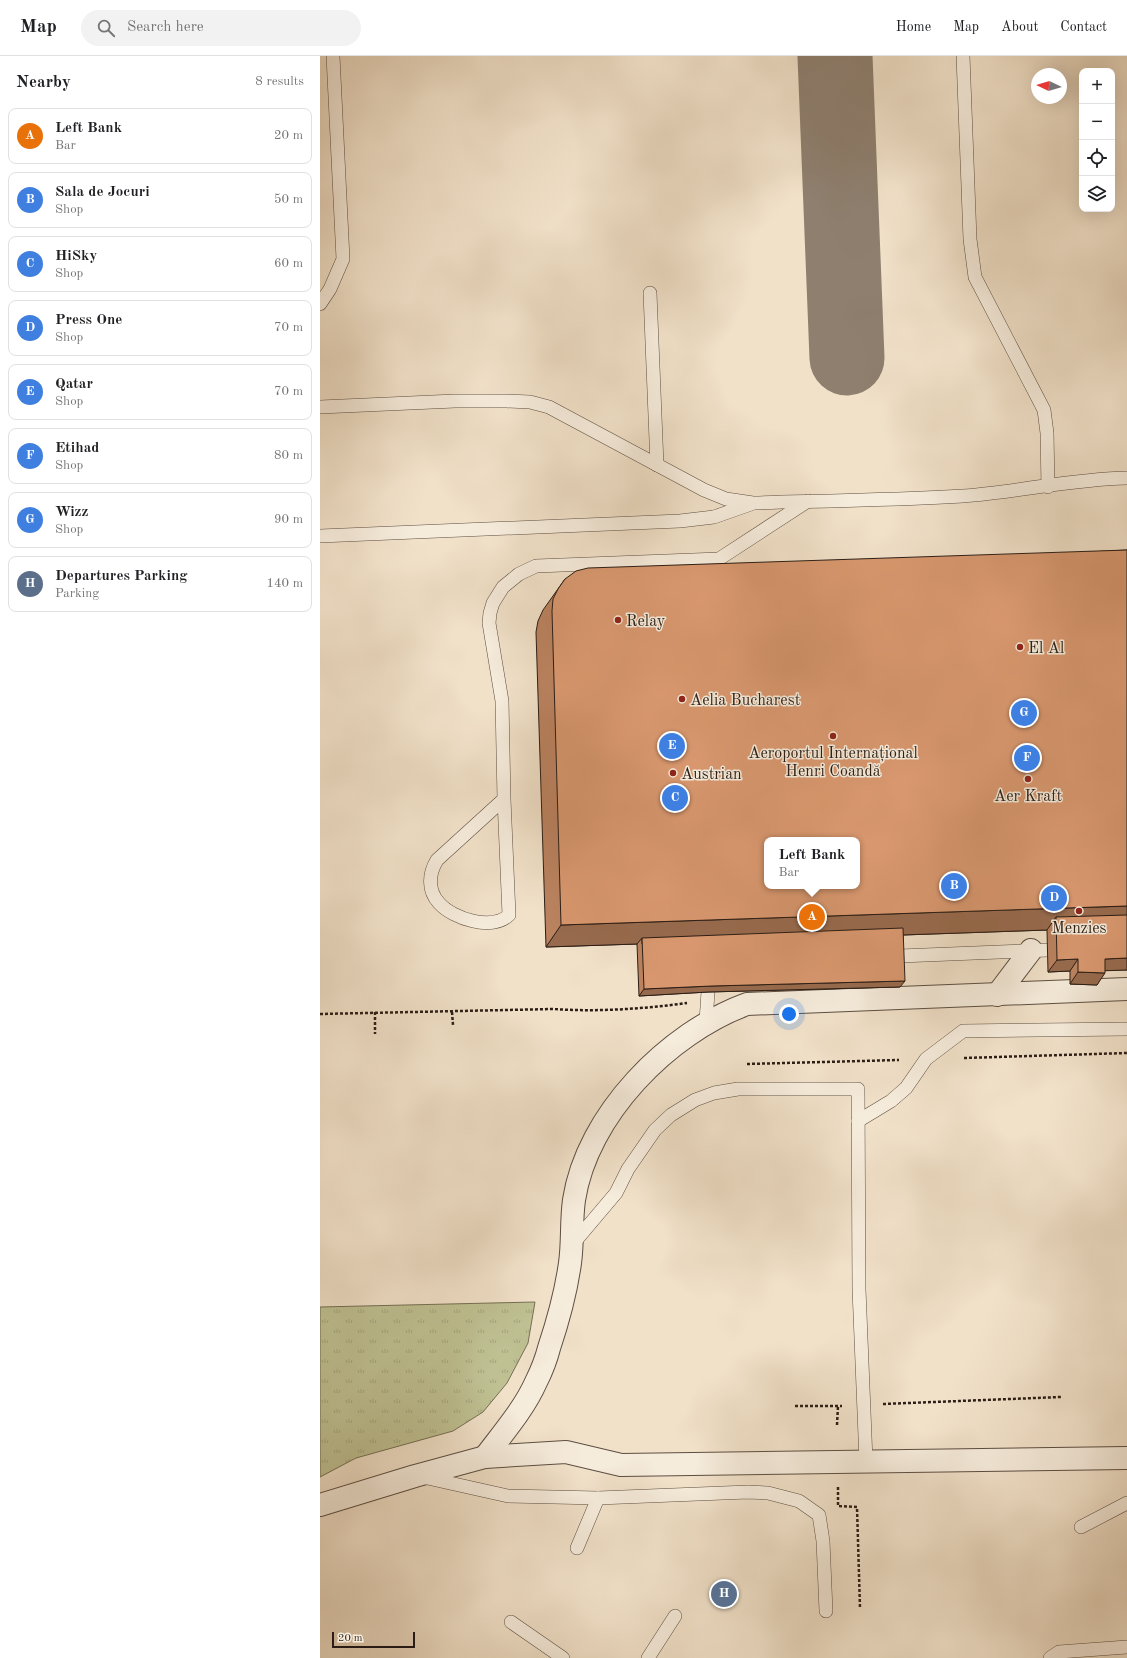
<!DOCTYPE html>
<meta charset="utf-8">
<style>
:root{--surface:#fff;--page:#f2f2f2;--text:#202124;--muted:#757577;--line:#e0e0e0;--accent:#8f2418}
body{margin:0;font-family:"Old Standard TT",serif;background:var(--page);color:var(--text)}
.controls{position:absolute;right:12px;top:12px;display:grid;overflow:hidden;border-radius:8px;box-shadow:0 4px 16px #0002}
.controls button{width:36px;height:36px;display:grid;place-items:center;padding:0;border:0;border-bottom:1px solid var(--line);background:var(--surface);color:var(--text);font:20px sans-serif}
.compass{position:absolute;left:711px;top:12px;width:36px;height:36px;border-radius:50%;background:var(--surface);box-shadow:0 4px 16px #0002;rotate:274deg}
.scale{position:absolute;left:12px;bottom:10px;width:83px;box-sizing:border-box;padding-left:4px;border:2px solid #2b1d15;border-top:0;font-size:11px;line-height:14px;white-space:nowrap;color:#2b1d15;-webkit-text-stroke:3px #f6ecdc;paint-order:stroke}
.you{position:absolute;left:469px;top:958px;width:14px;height:14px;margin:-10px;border:3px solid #fff;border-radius:50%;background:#1a73e8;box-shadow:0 0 0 6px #1a73e833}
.badge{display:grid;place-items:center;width:26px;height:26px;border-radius:50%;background:var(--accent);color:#fff;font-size:13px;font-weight:700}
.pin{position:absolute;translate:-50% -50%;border:2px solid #fff;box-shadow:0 1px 4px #0006}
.popup{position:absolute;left:444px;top:781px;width:96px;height:52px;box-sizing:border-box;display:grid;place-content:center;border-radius:8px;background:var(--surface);filter:drop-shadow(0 1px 3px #0005);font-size:13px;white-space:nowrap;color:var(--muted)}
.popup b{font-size:15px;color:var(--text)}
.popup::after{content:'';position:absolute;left:50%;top:100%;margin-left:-8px;border:8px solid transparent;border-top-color:var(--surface)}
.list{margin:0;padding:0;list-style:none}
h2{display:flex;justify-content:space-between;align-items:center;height:52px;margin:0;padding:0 16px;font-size:17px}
h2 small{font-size:13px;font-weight:400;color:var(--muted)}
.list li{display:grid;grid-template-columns:26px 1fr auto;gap:12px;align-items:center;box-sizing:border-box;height:56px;margin:0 8px 8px;padding:0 8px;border:1px solid var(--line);border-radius:8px}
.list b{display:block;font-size:15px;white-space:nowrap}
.list p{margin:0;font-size:13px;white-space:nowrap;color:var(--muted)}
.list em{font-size:13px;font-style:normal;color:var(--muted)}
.icon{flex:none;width:22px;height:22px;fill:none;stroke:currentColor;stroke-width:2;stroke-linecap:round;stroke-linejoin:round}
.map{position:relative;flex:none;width:807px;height:1602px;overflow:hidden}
header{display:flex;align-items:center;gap:24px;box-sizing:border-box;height:56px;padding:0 20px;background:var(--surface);border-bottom:1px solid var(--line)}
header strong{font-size:19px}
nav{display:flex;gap:22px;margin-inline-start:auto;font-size:14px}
.search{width:280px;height:36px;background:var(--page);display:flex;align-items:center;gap:10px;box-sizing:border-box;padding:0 14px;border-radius:22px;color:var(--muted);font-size:15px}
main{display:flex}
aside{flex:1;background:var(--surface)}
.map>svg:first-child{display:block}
</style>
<header>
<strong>Map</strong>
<div class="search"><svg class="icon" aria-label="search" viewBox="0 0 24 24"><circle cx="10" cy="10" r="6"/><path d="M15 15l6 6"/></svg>Search here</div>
<nav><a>Home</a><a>Map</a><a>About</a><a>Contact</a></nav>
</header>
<main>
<aside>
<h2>Nearby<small>8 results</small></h2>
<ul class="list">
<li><span class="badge" style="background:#e8710a">A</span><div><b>Left Bank</b><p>Bar</p></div><em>20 m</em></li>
<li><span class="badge" style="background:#3f7fe0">B</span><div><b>Sala de Jocuri</b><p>Shop</p></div><em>50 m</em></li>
<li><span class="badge" style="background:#3f7fe0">C</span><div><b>HiSky</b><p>Shop</p></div><em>60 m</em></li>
<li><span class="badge" style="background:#3f7fe0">D</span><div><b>Press One</b><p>Shop</p></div><em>70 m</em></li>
<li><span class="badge" style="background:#3f7fe0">E</span><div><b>Qatar</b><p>Shop</p></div><em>70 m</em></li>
<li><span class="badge" style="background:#3f7fe0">F</span><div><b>Etihad</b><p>Shop</p></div><em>80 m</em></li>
<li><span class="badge" style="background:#3f7fe0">G</span><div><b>Wizz</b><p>Shop</p></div><em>90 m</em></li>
<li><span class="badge" style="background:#5c6f8a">H</span><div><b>Departures Parking</b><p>Parking</p></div><em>140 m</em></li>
</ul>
</aside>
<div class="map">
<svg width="807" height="1602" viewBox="0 0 807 1602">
<defs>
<pattern id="grass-tufts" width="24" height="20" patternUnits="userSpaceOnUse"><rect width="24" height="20" fill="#bfc193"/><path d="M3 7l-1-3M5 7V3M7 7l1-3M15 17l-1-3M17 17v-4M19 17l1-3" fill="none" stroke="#a4a57e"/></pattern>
</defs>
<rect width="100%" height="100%" fill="#f1e1c9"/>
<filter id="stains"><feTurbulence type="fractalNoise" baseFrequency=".005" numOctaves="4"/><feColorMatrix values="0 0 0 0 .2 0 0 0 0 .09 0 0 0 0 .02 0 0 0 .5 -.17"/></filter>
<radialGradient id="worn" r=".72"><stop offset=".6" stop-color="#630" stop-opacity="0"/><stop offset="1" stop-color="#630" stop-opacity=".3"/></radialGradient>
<polygon fill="url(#grass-tufts)" stroke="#756f54" points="215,1246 208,1287 187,1327 163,1356 133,1375 36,1402 0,1421 0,1251"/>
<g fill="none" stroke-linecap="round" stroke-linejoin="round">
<polyline stroke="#8e7f6f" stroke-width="75" points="515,0 527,302"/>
<defs>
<g id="service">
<polyline points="643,0 650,183 655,221 724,354 727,377 728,431"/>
<polyline points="330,237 337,409"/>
<polyline points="0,248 10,233 23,203 13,0"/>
<path d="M0 351 135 345H186L210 346 229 351 384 434 406 443 433 447C503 445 574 444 643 440 698 436 752 423 807 422"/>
<polyline points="0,480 360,465 394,461 431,448"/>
<path d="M184 743 189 859C172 875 133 863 119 847 107 834 109 817 117 804L184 743 182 645 169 567 170 557 173 547 183 531 199 518 216 510 399 503 488 445"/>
<polyline points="580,900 728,894"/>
<polyline points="386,966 388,936"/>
<polyline points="538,1065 571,1045 586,1032 606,1003 643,975 807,973"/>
<polyline points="252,1189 296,1137 308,1113 335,1074 351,1059 375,1044 394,1037 418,1033 538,1033 539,1233 546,1405"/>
<polyline points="103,1421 188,1440 278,1442 428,1436 448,1437 479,1445 499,1459 503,1485 506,1555"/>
<polyline points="761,1471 807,1447"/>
<polyline points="257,1492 278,1442"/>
<polyline points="191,1566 243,1602"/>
<polyline points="328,1602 355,1560"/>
<polyline points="730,1602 739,1596 807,1591"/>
</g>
<g id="tertiary">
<polyline points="677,939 711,894"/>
<path d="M165 1401C183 1377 204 1353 216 1326 221 1316 226 1304 229 1292 238 1265 246 1236 250 1207 253 1186 251 1165 254 1144 267 1059 348 977 427 948L807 933"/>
<polyline points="0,1449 95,1420 165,1401 246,1396 301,1409 807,1402"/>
</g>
</defs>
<use href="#service" stroke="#5c4e42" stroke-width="14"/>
<use href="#tertiary" stroke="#5c4e42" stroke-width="24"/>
<g stroke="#2b1d15" stroke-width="2.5" stroke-dasharray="3 2" stroke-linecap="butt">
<polyline points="55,956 55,978"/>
<polyline points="132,956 133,969"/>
<path d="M0 958 233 953C278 956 322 953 367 947"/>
<polyline points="644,1002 807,997"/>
<polyline points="427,1008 579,1004"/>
<polyline points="563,1348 741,1341"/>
<polyline points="475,1350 522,1350"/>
<polyline points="517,1369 518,1350"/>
<polyline points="518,1431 518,1450 537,1451 540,1552"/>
</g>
<use href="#service" stroke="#f6ecdc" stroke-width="13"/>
<use href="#tertiary" stroke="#f6ecdc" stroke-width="22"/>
</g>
<polygon fill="#ba825f" stroke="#2b1d15" points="807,494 807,914 785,914 777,929 750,928 750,915 728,916 727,874 583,879 580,931 388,936 319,940 317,888 226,891 216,576 218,565 223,554 245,523"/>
<g fill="#976a4d" stroke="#2b1d15">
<polygon points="807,850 807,871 736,861 727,874 322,888 322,882 317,888 226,891 241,869"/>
<polygon points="807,902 807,914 777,915 785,903"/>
<polygon points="758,903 750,915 728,916 737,904"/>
<polygon points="758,916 785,917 777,929 750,928"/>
<polygon points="585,925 580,931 388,936 319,940 324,933 392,930"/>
</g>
<g fill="#d8976e" stroke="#2b1d15" fill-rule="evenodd">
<path d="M807 494V850L241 869 232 555 233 543 238 533 245 523 256 515 268 512ZM447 784H537V830H447Z"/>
<polygon points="807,859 807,902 785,903 785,917 758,916 758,903 737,904 736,861"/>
<polygon points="583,872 585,925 392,930 324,933 322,882"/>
</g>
<g fill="#8f2418" stroke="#f6ecdc" stroke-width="1.5">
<circle cx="298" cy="564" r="4"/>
<circle cx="700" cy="591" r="4"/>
<circle cx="362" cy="643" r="4"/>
<circle cx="513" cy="680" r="4"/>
<circle cx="353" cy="717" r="4"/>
<circle cx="708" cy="723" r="4"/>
<circle cx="759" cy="855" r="4"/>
</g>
<g text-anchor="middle" stroke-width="3" stroke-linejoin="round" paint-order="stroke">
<g font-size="16" fill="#2b1d15" stroke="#f6ecdc" text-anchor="start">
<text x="306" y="570">Relay</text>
<text x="708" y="597">El Al</text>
<text x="370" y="649">Aelia Bucharest</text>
<text x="513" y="702" text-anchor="middle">Aeroportul Internațional<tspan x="513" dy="18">Henri Coandă</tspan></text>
<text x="361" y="723">Austrian</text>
<text x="708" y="745" text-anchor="middle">Aer Kraft</text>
<text x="759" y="877" text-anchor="middle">Menzies</text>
</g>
</g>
<rect width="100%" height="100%" filter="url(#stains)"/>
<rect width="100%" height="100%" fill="url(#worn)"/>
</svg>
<div class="controls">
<button>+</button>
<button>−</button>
<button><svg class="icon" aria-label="locate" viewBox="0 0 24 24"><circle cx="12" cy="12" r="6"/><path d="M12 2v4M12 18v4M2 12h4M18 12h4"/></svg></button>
<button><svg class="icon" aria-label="layers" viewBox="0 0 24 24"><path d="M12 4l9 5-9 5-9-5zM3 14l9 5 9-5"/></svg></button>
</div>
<svg class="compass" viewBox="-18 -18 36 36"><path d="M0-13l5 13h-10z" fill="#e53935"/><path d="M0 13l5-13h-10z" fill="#757577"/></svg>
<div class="scale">20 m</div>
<div class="you"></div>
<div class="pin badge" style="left:492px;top:861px;background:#e8710a">A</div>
<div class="popup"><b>Left Bank</b>Bar</div>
<div class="pin badge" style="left:634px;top:830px;background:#3f7fe0">B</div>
<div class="pin badge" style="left:355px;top:742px;background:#3f7fe0">C</div>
<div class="pin badge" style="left:734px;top:842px;background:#3f7fe0">D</div>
<div class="pin badge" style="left:352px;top:690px;background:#3f7fe0">E</div>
<div class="pin badge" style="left:707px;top:702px;background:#3f7fe0">F</div>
<div class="pin badge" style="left:704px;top:657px;background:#3f7fe0">G</div>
<div class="pin badge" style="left:404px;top:1538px;background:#5c6f8a">H</div>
</div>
</main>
